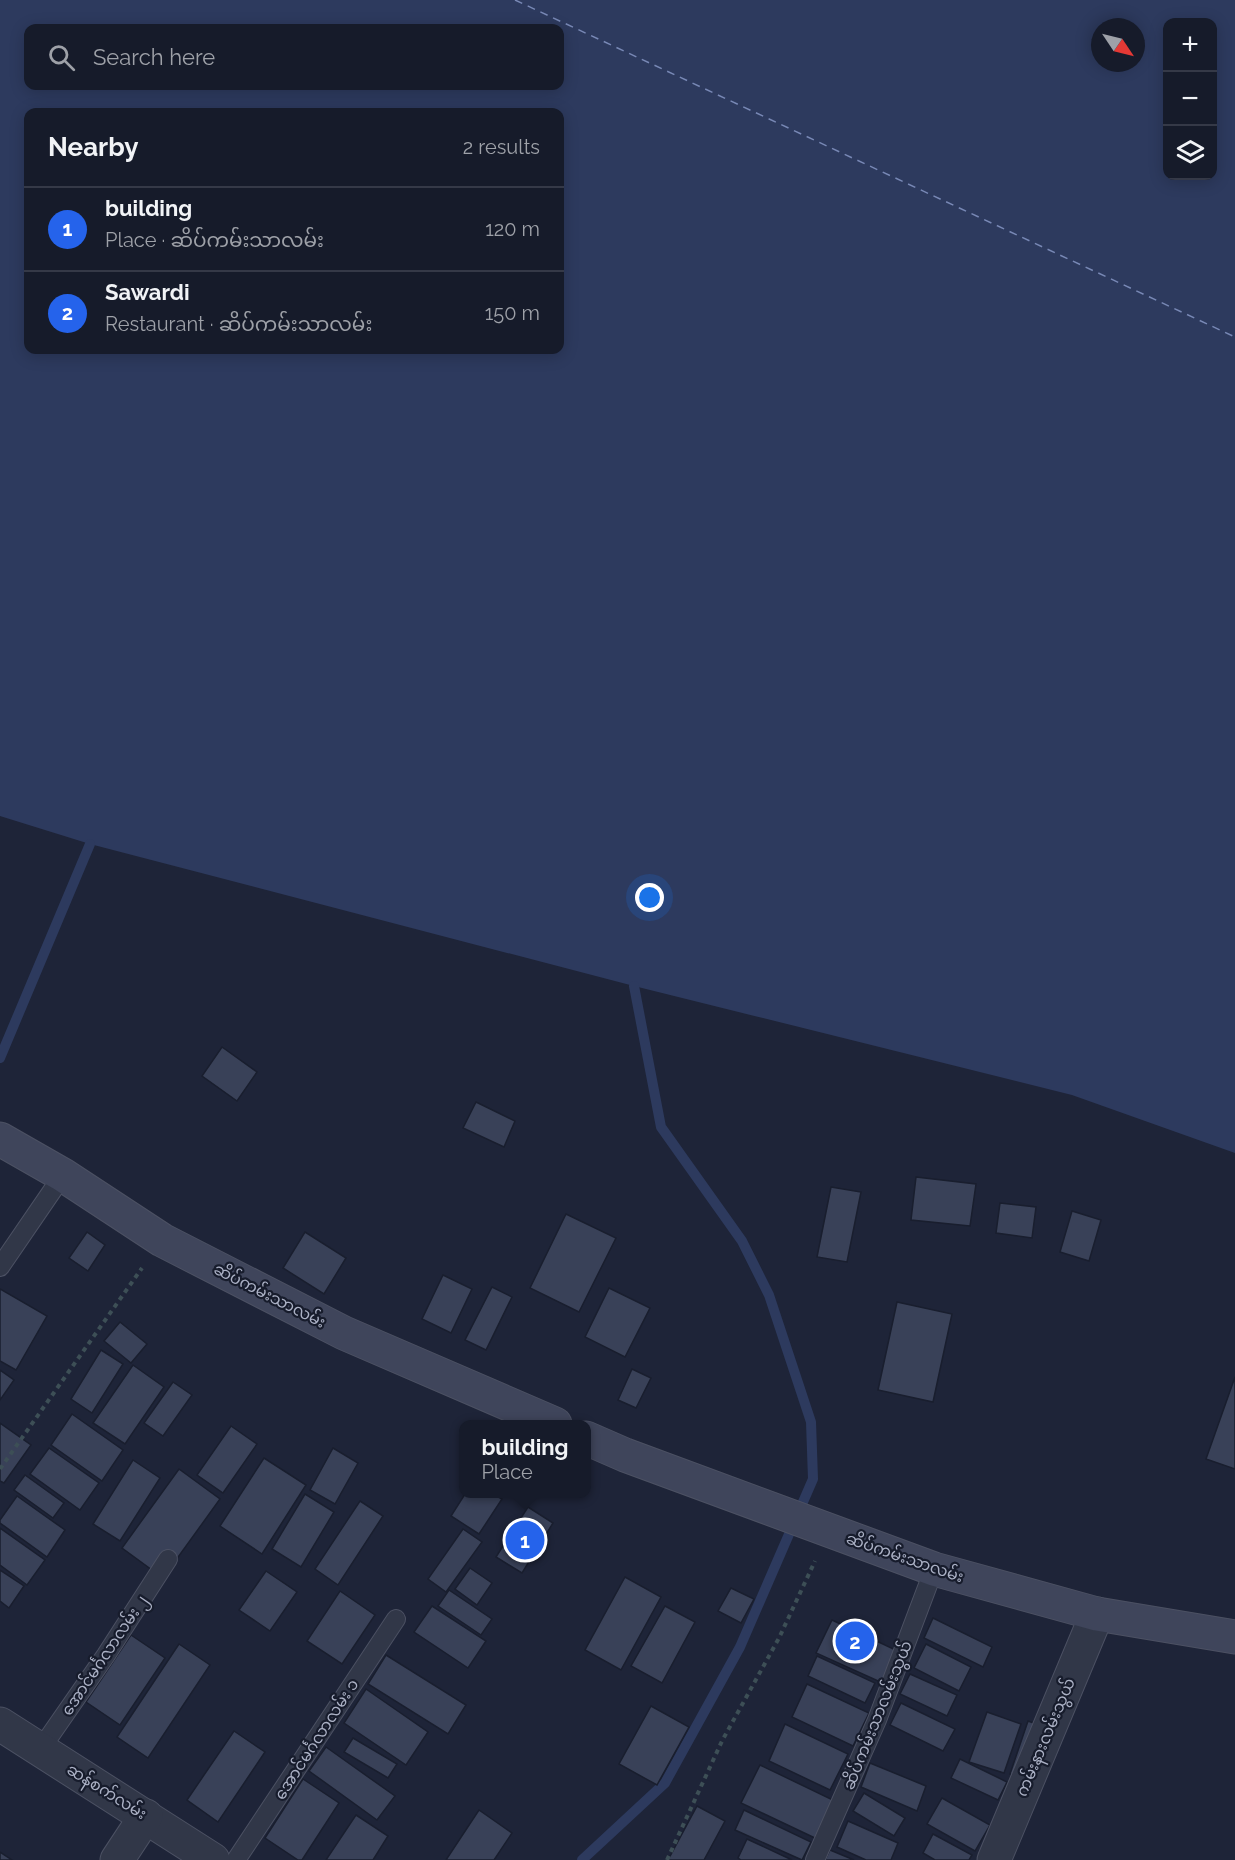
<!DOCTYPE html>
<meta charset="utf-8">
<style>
:root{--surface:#161b2a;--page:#232836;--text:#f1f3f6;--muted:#9ea1a8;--line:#353947;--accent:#2563eb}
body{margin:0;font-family:Raleway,"Noto Sans Myanmar",sans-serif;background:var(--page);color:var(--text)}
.controls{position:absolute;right:18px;top:18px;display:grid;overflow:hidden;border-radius:12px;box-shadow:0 3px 15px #0003}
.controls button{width:54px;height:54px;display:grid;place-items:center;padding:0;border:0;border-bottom:2px solid var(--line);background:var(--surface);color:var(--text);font:30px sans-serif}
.compass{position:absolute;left:1091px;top:18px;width:54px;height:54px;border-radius:50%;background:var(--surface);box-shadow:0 3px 15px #0003;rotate:125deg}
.you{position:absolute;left:650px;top:898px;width:21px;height:21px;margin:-15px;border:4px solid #fff;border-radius:50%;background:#1a73e8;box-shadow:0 0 0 9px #1a73e833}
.badge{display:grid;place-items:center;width:39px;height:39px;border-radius:50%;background:var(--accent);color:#fff;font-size:20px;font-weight:700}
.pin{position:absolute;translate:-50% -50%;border:3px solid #fff;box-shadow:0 2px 6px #0006}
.popup{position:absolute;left:459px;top:1420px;width:132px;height:78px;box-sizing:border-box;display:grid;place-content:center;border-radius:12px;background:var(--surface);filter:drop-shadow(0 2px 4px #0005);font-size:20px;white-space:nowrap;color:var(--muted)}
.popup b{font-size:22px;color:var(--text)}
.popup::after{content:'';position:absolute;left:50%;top:100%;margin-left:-12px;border:12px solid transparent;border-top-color:var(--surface)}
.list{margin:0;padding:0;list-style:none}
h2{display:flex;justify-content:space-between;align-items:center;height:78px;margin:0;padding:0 24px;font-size:26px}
h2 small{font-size:20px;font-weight:400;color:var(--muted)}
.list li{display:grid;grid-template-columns:39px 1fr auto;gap:18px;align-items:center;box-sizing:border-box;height:84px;padding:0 24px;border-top:2px solid var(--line)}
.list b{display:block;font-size:22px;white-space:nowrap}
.list p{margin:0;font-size:20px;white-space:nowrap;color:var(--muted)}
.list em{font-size:20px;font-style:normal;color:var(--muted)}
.icon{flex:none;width:33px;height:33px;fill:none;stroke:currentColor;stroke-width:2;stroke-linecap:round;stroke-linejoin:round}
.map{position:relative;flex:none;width:1235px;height:1860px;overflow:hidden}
.search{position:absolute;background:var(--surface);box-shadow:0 3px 15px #0003;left:24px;top:24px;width:540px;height:66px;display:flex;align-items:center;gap:15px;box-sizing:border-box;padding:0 21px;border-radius:12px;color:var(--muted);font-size:22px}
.panel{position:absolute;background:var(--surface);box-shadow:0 3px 15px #0003;left:24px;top:108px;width:540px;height:246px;border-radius:12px}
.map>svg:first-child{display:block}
</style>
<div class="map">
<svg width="1235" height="1860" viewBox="0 0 1235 1860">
<rect width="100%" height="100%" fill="#1e2438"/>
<path fill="#2d3a5e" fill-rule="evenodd" d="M0 0H1235V1153L1072 1095 634 986 90 844 0 816ZM1168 22H1212V176H1168ZM1100 27H1136V63H1100ZM28 28H560V86H28ZM28 112H560V350H28Z"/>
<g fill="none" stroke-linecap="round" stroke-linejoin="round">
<g stroke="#2d3a5e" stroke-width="10">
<polyline points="0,1058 90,844"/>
<polyline points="582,1860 665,1783 740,1647 813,1479 811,1422 769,1295 742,1241 661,1127 634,986"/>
</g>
<polyline stroke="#7888b5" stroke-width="1.5" stroke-dasharray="8 6" stroke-linecap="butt" points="515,0 1235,337"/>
</g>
<g fill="#394158" stroke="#191e2e" stroke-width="1.5">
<polygon points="222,1047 257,1072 237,1101 202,1076"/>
<polygon points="476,1102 515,1121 504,1147 463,1128"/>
<polygon points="916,1177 976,1184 970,1226 911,1220"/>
<polygon points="831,1187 861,1192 847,1262 817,1257"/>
<polygon points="1000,1203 1036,1207 1032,1238 996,1233"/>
<polygon points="1072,1211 1101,1220 1089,1261 1060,1252"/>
<polygon points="566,1214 616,1238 579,1312 530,1288"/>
<polygon points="87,1232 105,1245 88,1271 69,1258"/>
<polygon points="305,1232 346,1258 324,1294 283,1268"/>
<polygon points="443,1275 472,1289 451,1333 422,1319"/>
<polygon points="492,1287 512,1297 486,1350 465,1340"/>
<polygon points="609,1288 650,1308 625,1357 585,1337"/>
<polygon points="0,1289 47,1316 16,1370 0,1361"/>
<polygon points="897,1302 952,1314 933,1402 878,1390"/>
<polygon points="120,1322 147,1344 131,1363 104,1341"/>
<polygon points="101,1350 123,1364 92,1413 71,1399"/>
<polygon points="133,1365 164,1387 125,1444 93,1423"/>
<polygon points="632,1369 651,1378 636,1408 618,1400"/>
<polygon points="0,1370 14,1380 0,1400"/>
<polygon points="1235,1377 1235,1469 1206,1459"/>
<polygon points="173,1382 192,1395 163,1436 144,1423"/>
<polygon points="72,1414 123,1450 102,1481 51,1445"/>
<polygon points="0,1423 31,1445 4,1483 0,1481"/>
<polygon points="231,1426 257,1444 223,1493 197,1475"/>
<polygon points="49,1448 99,1483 80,1510 30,1474"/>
<polygon points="333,1448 358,1463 335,1504 310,1490"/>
<polygon points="264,1458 306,1485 262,1554 220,1526"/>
<polygon points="133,1460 160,1478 120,1541 93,1524"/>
<polygon points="179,1469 220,1499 163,1578 122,1548"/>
<polygon points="25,1475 64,1503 53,1518 14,1490"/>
<polygon points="305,1494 334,1512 301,1567 272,1549"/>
<polygon points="465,1494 493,1494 502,1499 479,1534 451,1516"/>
<polygon points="17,1496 65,1530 47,1557 0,1523 0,1520"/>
<polygon points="360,1501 383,1516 338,1585 315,1569"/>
<polygon points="528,1507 553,1523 522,1573 496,1557"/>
<polygon points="0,1528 45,1560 27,1585 0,1565"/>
<polygon points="463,1529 482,1542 446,1592 428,1579"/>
<polygon points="470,1568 492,1583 477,1605 455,1589"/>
<polygon points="0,1570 24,1586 9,1608 0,1601"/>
<polygon points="266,1571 297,1592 270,1631 239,1610"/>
<polygon points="625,1577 661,1597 621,1670 585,1650"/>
<polygon points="731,1588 754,1599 741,1623 718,1611"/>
<polygon points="449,1590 492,1619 481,1635 438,1606"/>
<polygon points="340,1591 375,1615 342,1664 307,1641"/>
<polygon points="432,1606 486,1641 468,1668 414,1632"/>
<polygon points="665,1606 695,1622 662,1683 631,1666"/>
<polygon points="933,1618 992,1647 983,1667 924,1638"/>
<polygon points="832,1620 902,1653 887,1685 816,1653"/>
<polygon points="131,1635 165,1658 120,1725 86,1702"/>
<polygon points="179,1644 210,1665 148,1758 117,1737"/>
<polygon points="926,1644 971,1667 959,1691 914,1668"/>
<polygon points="386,1655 466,1705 448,1734 368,1684"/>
<polygon points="817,1656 875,1683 865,1703 808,1676"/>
<polygon points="910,1674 957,1695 947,1716 900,1694"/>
<polygon points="807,1684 869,1713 853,1746 792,1717"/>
<polygon points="366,1689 428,1732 406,1765 344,1723"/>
<polygon points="901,1703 955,1729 943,1751 890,1725"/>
<polygon points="651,1706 689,1727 657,1785 619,1764"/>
<polygon points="987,1712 1021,1724 1004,1773 969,1762"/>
<polygon points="1028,1721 1042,1726 1024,1779 1010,1774"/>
<polygon points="785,1724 848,1754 830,1790 769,1761"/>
<polygon points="234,1731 265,1752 218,1822 187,1800"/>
<polygon points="353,1738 397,1764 388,1778 344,1752"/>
<polygon points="326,1747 395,1796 377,1820 309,1771"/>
<polygon points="960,1759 1007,1782 998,1800 951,1778"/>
<polygon points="870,1763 926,1786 917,1811 861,1787"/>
<polygon points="760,1765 835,1801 817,1839 741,1803"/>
<polygon points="303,1779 339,1803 302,1860 298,1860 265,1838"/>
<polygon points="864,1793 905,1818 894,1836 853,1811"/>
<polygon points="942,1798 990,1825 975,1851 927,1824"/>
<polygon points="697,1806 725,1821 704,1860 668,1860"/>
<polygon points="479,1810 512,1833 494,1860 446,1860"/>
<polygon points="744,1810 811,1842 802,1860 735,1830"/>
<polygon points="356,1815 388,1836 373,1860 326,1860"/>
<polygon points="848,1821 898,1843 891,1860 866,1860 837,1847"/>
<polygon points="933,1834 972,1855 969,1860 935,1860 923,1853"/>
<polygon points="747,1839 792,1860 741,1860 738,1858"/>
<polygon points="830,1850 854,1860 825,1860"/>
<polygon points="0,1852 12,1860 0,1860"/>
</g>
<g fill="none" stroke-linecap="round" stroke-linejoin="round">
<defs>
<g id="lane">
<polyline points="0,1267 63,1175"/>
<polyline points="40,1750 106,1655 168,1559"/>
<polyline points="236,1860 396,1619"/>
<polyline points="815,1860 877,1720 934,1569"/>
</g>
<g id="street">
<polyline points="0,1724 213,1860"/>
<polyline points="117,1860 146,1816"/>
<polyline points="994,1860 1097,1614"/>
</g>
<g id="secondary">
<polyline points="0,1139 63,1175 162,1240 344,1333 555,1424"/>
<polyline points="586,1438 625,1455 934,1569 1097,1614 1235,1637"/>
</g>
</defs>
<use href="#lane" stroke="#4c5163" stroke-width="20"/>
<use href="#street" stroke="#4c5163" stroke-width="35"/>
<use href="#secondary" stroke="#4c5163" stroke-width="35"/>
<g stroke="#3d4f56" stroke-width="4" stroke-dasharray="4.5 4.5" stroke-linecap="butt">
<polyline points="0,1469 142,1268"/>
<polyline points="667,1860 722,1741 779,1638 815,1561"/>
</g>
<use href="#lane" stroke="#313748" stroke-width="18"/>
<use href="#street" stroke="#313748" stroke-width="33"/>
<use href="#secondary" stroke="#3f455b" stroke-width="33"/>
</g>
<g text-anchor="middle" stroke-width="4.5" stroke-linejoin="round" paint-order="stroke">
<g font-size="16" fill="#abb1c5" stroke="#171c2c">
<text transform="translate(270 1295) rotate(27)" y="6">ဆိပ်ကမ်းသာလမ်း</text>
<text transform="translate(905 1557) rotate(19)" y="6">ဆိပ်ကမ်းသာလမ်း</text>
<text transform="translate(104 1655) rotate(-56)" y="6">အောင်မင်္ဂလာလမ်း ၂</text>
<text transform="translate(877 1715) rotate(-68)" y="6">ဆိပ်ကမ်းသာလမ်းသွယ်</text>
<text transform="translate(1045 1737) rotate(-67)" y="6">ကမ်းနားလမ်းသွယ်</text>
<text transform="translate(316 1739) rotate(-57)" y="6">အောင်မင်္ဂလာလမ်း ၁</text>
<text transform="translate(107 1791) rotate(32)" y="6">ဆန်စက်လမ်း</text>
</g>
</g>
</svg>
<div class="controls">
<button>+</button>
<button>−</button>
<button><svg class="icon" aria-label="layers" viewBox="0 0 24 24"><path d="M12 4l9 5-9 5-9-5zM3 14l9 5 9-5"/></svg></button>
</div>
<svg class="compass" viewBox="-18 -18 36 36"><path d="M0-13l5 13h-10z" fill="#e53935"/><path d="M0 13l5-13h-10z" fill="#9ea1a8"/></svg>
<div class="you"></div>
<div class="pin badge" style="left:525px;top:1540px">1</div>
<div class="popup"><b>building</b>Place</div>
<div class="pin badge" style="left:855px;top:1641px">2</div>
<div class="search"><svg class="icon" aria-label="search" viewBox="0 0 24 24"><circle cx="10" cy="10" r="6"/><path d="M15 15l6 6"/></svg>Search here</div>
<section class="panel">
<h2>Nearby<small>2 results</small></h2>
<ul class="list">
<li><span class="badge">1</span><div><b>building</b><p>Place · ဆိပ်ကမ်းသာလမ်း</p></div><em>120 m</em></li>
<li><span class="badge">2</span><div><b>Sawardi</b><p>Restaurant · ဆိပ်ကမ်းသာလမ်း</p></div><em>150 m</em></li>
</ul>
</section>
</div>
